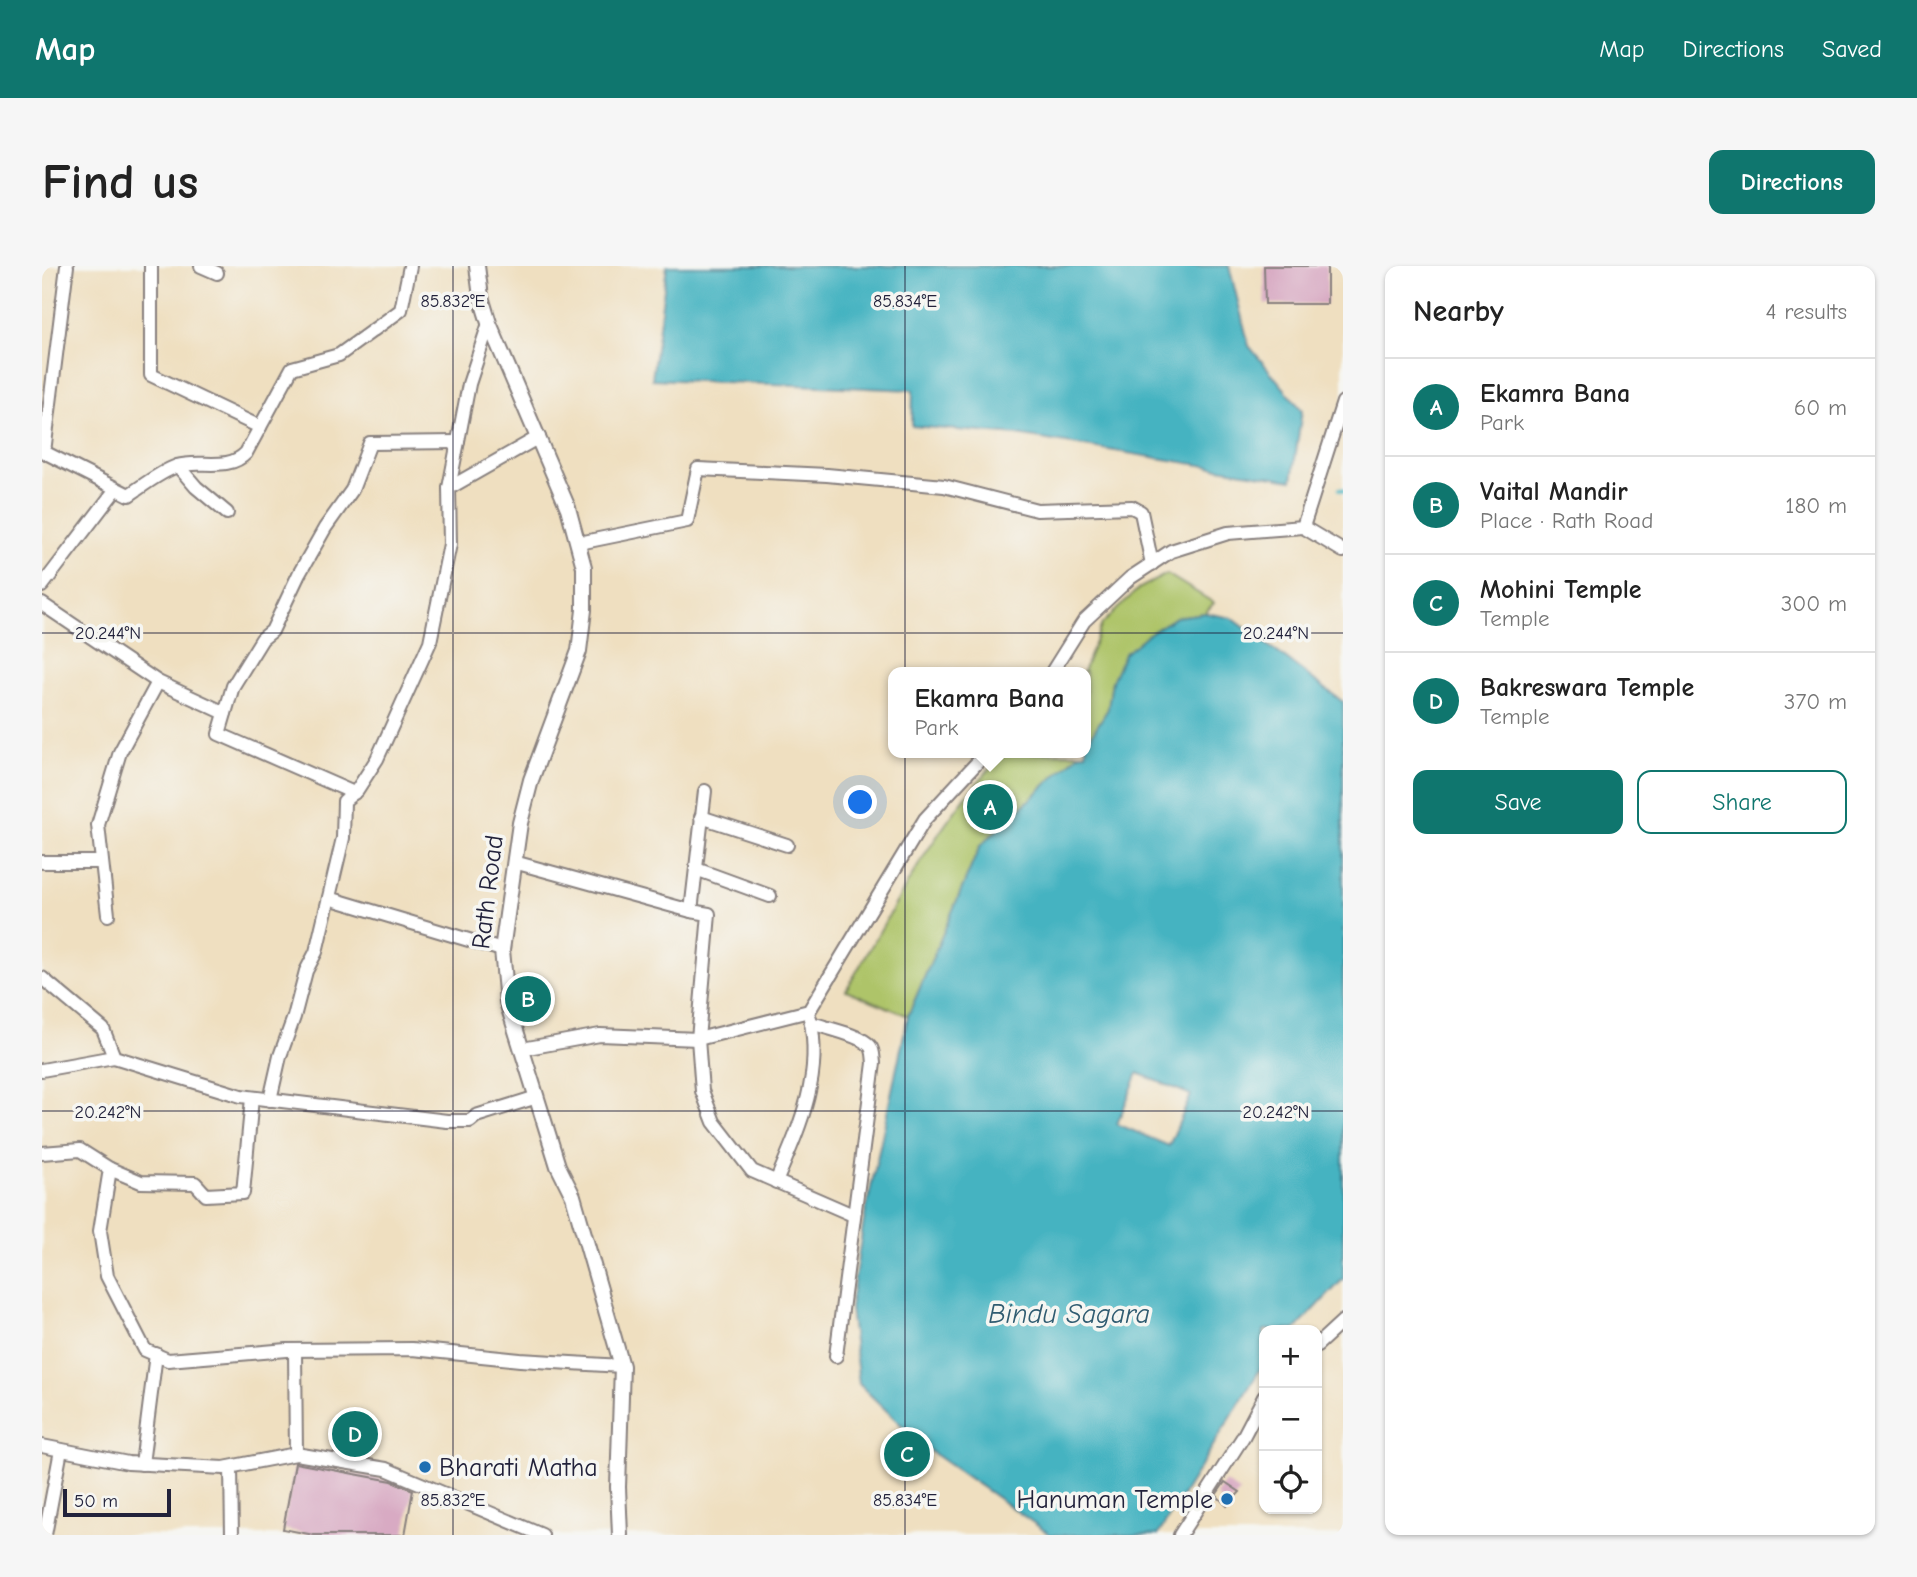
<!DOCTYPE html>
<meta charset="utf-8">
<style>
:root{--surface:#fff;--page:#f6f6f6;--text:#222;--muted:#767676;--line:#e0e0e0;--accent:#0f766e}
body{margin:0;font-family:"Comic Neue",sans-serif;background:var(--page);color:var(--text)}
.controls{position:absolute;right:21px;bottom:21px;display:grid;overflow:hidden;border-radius:14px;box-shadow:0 2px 5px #0004}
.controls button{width:63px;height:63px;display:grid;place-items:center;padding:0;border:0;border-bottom:2px solid var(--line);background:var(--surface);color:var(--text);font:35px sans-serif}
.scale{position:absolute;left:21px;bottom:18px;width:108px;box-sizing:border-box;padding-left:7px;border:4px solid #22223b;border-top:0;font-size:19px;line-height:24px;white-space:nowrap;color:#22223b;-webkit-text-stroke:5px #f6f6f2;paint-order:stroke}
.you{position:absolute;left:819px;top:537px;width:24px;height:24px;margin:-18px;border:5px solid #fff;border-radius:50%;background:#1a73e8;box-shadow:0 0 0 10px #1a73e833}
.badge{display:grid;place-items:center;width:46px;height:46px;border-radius:50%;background:var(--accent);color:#fff;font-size:23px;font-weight:700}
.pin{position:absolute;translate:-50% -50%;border:4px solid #fff;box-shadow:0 2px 7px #0006}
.popup{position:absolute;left:846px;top:401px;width:203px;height:91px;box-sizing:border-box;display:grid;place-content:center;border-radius:14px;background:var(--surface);filter:drop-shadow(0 2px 5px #0005);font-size:23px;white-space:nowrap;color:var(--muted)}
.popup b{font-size:26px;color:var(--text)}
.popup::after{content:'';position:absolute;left:50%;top:100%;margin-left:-14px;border:14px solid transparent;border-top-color:var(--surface)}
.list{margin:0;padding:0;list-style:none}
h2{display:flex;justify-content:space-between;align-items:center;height:91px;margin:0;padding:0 28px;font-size:30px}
h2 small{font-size:23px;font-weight:400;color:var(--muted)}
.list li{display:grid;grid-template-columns:46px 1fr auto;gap:21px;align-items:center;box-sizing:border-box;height:98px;padding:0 28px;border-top:2px solid var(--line)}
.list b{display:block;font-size:26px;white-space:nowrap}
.list p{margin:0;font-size:23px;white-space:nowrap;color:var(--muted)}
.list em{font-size:23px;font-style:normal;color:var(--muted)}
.actions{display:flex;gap:14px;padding:21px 28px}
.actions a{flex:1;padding:16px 0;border:2px solid var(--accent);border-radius:14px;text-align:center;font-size:24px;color:var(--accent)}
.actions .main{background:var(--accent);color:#fff}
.icon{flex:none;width:38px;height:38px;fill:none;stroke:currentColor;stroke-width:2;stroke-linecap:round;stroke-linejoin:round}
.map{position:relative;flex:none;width:1301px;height:1269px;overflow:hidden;border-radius:14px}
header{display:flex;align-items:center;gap:42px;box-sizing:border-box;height:98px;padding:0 35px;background:var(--accent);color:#fff}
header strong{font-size:33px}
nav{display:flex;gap:38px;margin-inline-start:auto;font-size:24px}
.intro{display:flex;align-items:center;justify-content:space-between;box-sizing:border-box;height:168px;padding:0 42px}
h1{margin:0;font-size:49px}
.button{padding:18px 32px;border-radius:14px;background:var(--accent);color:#fff;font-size:24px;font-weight:700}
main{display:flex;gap:42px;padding:0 42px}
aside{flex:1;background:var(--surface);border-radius:14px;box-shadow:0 2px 5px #0004}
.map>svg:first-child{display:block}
</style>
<header>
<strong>Map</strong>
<nav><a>Map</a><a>Directions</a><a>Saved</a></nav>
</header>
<div class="intro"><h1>Find us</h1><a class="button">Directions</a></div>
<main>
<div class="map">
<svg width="1301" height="1269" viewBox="0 0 1301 1269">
<rect width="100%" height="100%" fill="#f6f6f2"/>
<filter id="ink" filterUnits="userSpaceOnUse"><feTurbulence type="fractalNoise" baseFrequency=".0143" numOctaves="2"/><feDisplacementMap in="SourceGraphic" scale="14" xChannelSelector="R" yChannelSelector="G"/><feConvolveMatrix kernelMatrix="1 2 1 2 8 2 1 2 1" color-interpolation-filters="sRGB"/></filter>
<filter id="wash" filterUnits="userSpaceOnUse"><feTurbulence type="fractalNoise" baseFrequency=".00686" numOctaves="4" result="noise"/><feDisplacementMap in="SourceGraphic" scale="28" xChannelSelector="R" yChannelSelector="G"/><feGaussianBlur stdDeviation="1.57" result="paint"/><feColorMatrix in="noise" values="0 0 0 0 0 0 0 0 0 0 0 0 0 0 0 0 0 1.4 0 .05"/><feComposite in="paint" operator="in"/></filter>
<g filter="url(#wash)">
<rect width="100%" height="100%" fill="#efdfc0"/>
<g fill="#aec469" stroke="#687352" stroke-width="2">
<polygon points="1125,308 1172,337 1163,347 1134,351 1070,415 1066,443 1044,478 1044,406 1041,406 1060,358 1096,323"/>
<path d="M963 487H1038L938 580 866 750 804 724C852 642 895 554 963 487Z"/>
</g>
<g fill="#45b3c1" stroke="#346a7e" stroke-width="2" fill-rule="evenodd">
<polygon points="625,0 1187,0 1207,80 1260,144 1250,214 975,169 870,160 871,124 610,113"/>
<path d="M1163 347 1190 352 1301 436V1013L1253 1064H1222V1097L1116 1269H1009L882 1181 817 1118 808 1042 822 954 866 750 938 580 1038 487H1044V478L1066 443 1070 415 1082 388 1105 369 1134 351ZM1096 807 1149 829 1127 880 1075 858Z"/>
</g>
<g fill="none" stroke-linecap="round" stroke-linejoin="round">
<polyline stroke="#45b3c1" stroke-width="4.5" points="1298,223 1301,224"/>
</g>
<g id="blocks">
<g fill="#d8aac3">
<polygon points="1222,0 1285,0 1285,38 1223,38"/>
<polygon points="857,1175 880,1189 872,1200 850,1186"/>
<polygon points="253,1197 350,1215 371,1224 363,1269 272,1269 241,1263"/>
<polygon points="1183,1216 1198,1226 1185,1240 1174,1229"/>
</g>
</g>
</g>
<g filter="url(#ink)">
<use href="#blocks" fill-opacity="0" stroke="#88807e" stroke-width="2"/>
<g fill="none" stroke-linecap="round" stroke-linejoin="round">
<defs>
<g id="minor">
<polyline points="109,0 109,109 218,161"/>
<polyline points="159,0 175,7"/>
<path d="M0 185 87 229C102 219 118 206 135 200 158 193 186 206 204 187L250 102 297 89 359 44 368 0"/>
<polyline points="2,186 25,0"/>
<polyline points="136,200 154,221 185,247"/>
<polyline points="407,222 427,118 447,57"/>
<polyline points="1261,261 1301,285"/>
<polyline points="535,273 542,276 645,255 656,203 785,209 902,220 995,244 1090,241 1099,246 1110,298"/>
<polyline points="0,320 74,223"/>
<polyline points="0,338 116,416 183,447"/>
<polyline points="1010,406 1042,355 1088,312 1129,285 1186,267 1261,261 1301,136"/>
<polyline points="312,527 177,468 191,420 220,373 230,365 257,308 283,262 310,224 328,177 416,176"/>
<polyline points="659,551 745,579"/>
<polyline points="0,596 59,596"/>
<polyline points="472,596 649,645 663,525"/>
<polyline points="654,603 728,630"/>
<polyline points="287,632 460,684"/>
<polyline points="649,645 667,648 656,773 660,825 672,856 710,905 811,949"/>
<polyline points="66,649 56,559 78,486 116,416"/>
<polyline points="0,712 61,763 72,791 199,830 405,855 428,855 434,850 495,831"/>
<path d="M769 757C784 762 819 769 828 780 832 785 831 791 832 797L794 1090"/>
<polyline points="480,783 558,769 656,773 767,745 883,553 944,487"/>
<polyline points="0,804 72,791"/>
<polyline points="210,832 201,927 164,929 153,917 99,916 68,903 58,965 65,1010 103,1084 126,1094 245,1084 370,1083 478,1094 580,1100"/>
<polyline points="228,834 238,790 252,751 264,705 274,686 301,572 302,535 315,524 335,493 388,376 408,278 407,222 497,171"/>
<polyline points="0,887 38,884 68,903"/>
<path d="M734 916C757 862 781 811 768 752"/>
<polyline points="1275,1079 1301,1055"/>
<polyline points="253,1084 254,1188"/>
<polyline points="0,1180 86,1197 182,1202 254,1188 344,1203 500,1269"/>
<polyline points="100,1198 114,1088"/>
<polyline points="189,1201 190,1269"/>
<polyline points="3,1269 19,1184"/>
<polyline points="1138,1269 1201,1171 1222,1131"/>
</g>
<polyline id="tertiary" points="435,0 439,31 447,57 526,242 542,301 542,344 537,385 489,514 478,557 460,684 465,736 516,900 531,930 580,1100 576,1221 578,1269"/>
</defs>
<use href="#minor" stroke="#88807e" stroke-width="16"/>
<use href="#tertiary" stroke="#88807e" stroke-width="18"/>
<use href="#minor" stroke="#fff" stroke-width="12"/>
<use href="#tertiary" stroke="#fff" stroke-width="14"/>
</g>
</g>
<path fill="none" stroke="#22223b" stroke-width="2" stroke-opacity="0.45" d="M411 0V1269M863 0V1269M0 367H1301M0 845H1301"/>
<g fill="#1f6fb2" stroke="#f6f6f2" stroke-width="2.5">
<circle cx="383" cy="1201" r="7"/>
<circle cx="1185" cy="1233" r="7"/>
</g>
<g text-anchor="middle" stroke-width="7" stroke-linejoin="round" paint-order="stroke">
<g font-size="26" fill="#22223b" stroke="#f6f6f2">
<text transform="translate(445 626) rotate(-83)" y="9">Rath Road</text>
</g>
<g font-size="26" fill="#22223b" stroke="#f6f6f2" text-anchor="start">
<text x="397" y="1210">Bharati Matha</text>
<text x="1171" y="1242" text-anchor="end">Hanuman Temple</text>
</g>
<g font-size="28" font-style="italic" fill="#305c71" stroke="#f6f6f2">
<text x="1027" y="1057">Bindu Sagara</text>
</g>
</g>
<g font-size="18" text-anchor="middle" fill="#22223b" stroke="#f6f6f2" stroke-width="7" stroke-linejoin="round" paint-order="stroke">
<text x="411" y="41">85.832°E</text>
<text x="863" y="41">85.834°E</text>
<text x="66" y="373">20.244°N</text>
<text x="1234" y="373">20.244°N</text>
<text x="66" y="852">20.242°N</text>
<text x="1234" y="852">20.242°N</text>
<text x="411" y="1240">85.832°E</text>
<text x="863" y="1240">85.834°E</text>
</g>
</svg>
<div class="controls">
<button>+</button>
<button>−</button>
<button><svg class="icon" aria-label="locate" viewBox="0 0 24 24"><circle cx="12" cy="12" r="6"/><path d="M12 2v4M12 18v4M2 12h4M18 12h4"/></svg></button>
</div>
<div class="scale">50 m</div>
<div class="you"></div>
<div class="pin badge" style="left:948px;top:541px">A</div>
<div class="popup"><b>Ekamra Bana</b>Park</div>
<div class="pin badge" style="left:486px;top:733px">B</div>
<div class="pin badge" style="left:865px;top:1188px">C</div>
<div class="pin badge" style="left:313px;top:1168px">D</div>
</div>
<aside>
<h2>Nearby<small>4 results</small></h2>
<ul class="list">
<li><span class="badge">A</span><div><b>Ekamra Bana</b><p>Park</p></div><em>60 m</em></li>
<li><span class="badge">B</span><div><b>Vaital Mandir</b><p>Place · Rath Road</p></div><em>180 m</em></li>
<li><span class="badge">C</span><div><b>Mohini Temple</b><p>Temple</p></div><em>300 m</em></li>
<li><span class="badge">D</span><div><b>Bakreswara Temple</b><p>Temple</p></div><em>370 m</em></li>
</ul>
<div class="actions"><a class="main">Save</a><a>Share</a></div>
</aside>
</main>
